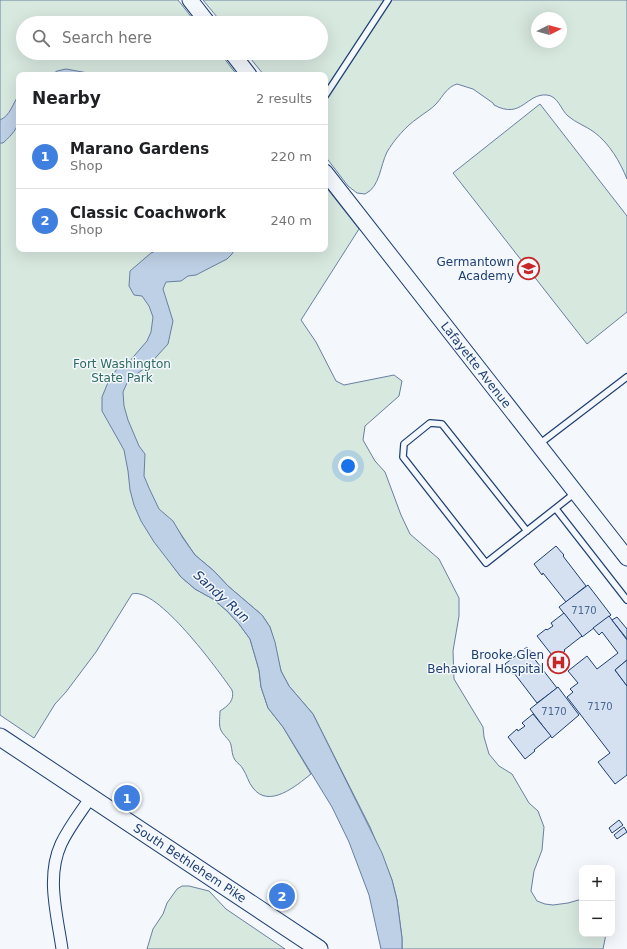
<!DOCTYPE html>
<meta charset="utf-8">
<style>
:root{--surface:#fff;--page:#f2f2f2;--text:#202124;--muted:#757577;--line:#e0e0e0;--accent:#c62828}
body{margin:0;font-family:"DejaVu Sans",sans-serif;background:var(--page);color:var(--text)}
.controls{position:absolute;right:12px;bottom:12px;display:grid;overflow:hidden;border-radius:8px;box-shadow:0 4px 16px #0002}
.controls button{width:36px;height:36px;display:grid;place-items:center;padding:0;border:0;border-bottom:1px solid var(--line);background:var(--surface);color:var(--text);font:20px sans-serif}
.compass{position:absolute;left:531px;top:12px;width:36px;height:36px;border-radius:50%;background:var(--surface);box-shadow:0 4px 16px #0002;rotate:84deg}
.you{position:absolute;left:348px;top:466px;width:14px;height:14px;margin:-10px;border:3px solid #fff;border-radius:50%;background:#1a73e8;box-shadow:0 0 0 6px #1a73e833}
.badge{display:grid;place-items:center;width:26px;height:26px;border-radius:50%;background:var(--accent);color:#fff;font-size:13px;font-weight:700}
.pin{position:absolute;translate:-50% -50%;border:2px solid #fff;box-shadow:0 1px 4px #0006}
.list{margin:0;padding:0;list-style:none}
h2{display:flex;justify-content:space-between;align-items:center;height:52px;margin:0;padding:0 16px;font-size:17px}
h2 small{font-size:13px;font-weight:400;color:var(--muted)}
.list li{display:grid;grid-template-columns:26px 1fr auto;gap:12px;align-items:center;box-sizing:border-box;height:64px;padding:0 16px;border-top:1px solid var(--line)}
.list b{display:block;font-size:15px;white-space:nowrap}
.list p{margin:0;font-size:13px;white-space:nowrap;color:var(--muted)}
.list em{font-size:13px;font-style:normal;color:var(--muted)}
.icon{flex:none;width:22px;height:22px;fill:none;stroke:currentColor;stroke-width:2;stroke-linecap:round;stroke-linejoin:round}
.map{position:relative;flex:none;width:627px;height:949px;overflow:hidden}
.search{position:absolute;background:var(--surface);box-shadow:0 4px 16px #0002;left:16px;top:16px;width:312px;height:44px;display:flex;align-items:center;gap:10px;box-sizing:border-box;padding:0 14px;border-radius:22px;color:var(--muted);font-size:15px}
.panel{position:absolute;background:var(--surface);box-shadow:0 4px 16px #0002;left:16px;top:72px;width:312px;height:180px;border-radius:8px}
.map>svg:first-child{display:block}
</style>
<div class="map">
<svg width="627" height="949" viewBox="0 0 627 949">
<rect width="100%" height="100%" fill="#f4f7fb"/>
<g fill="#d7e8df" stroke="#687fa3" fill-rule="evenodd">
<path d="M0 0H178L196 23H23V53H220L237 75H19V249H325V186L359 229 301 320 316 342 336 381 344 385 394 375 402 381 399 396 365 426 363 440 375 461 385 472 401 515 410 534 439 559 459 598V616L453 651 454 679 483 727 484 737 489 754 499 766 512 774 529 803 538 811 544 827 542 850 534 871 531 891 537 901 545 904 553 905 568 903 582 899V934H606L603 949H402V938L397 900 392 880 370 827 319 726 313 714 289 686 281 671 270 627 262 615 228 586 214 571 195 555 172 521V565L181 577 195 589 213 599 227 611 239 624 250 639 259 670 261 687 268 708 283 727 311 774C296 786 269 809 253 788 248 782 247 775 243 769 241 765 237 763 235 760 232 756 232 749 231 745 230 740 225 737 222 732 218 727 220 718 220 711 228 706 235 700 232 690 218 670 157 586 132 594L96 652 66 692 55 704 34 738 0 715Z"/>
<path d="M203 0H627V179C620 162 610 144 594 132 586 126 576 123 568 116 561 110 558 96 547 95 526 93 522 120 494 105L493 103 473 89 457 84C447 87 443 96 437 103 432 109 424 113 418 118 406 126 394 140 387 152 380 166 380 187 365 194L357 193 348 186 325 156V75H264L246 53H321V23H222ZM537 18H561V42H537Z"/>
<polygon points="540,104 627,216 627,312 587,344 453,173"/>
<polygon points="182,886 189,886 209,891 226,909 285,949 147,949 153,929 163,914 167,903 177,889"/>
</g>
<g fill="#bed0e5" stroke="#687fa3">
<polygon points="66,69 88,73 92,75 51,75 57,71"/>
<path d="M19 95C19 120 23 125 3 143H0V120C11 115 12 104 19 95Z"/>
<polygon points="160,249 174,251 179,249 235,249 232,254 227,259 196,275 188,276 181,281 166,282 163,289 173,321 168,344 148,366 138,373 127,383 123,392 124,406 128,420 139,446 145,454 144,476 149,488 159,509 173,521 183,538 195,555 214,571 228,586 262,615 270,627 275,642 281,671 289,686 313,714 382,853 392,880 397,900 402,938 402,949 381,949 369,895 349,842 332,807 283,727 268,708 261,687 259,670 250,639 239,624 227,611 213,599 195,589 181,577 154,542 141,521 134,505 130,490 128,471 124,450 102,411 102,397 109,380 117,369 128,363 147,341 151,332 153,317 149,306 142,296 134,295 129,286 130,271 151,253"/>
</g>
<g fill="#d5e0f0" stroke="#1d3f73">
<polygon points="556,546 564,555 563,556 586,586 566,602 543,573 542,575 534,564"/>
<polygon points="588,585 611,615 582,637 559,607"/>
<polygon points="564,613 582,636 564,650 565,651 555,659 537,636 546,629 547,630 553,626 551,623"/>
<polygon points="609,616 627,640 627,660 615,670 627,686 627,775 615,784 598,762 610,753 567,697 573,692 570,689 578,683 568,671 587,656 597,669 618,653 602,632 599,635 593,628"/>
<polygon points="617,617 627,629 627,639 612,620"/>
<polygon points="527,647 534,656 533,657 557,688 537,703 514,673 512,674 505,664"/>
<polygon points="627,660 627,686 615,670"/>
<polygon points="558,687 579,715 552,738 530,709"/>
<polygon points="533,714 551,736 534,750 535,751 525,759 508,737 517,729 518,731 525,726 522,723"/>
<polygon points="619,820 623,825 612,833 609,828"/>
<polygon points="624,827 627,832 617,839 614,835"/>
</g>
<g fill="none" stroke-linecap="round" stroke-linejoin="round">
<defs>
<g id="lane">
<polyline points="325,96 388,0"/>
<polyline points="538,445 627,377"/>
<polyline points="556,509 627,600"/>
<polyline points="527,531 442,424 430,423 404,444 403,457 486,563 575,493"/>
</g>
<path id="street" d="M62 949C57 914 46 877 61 844 69 827 81 812 91 797"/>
<g id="secondary">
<polyline points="190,0 208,23"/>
<polyline points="232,53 249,75"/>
<path id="s1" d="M325 172 627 558"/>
</g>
<g id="primary">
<path id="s2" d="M0 737 319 949"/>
</g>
</defs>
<use href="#lane" stroke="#1d3f73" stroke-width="8"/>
<use href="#street" stroke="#1d3f73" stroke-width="13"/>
<use href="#secondary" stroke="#1d3f73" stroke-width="17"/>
<use href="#primary" stroke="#1d3f73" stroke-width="19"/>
<use href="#lane" stroke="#f4f7fb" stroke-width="5.5"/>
<use href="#street" stroke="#f4f7fb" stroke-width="11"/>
<use href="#secondary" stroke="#f4f7fb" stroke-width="15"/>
<use href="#primary" stroke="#f4f7fb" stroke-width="17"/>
</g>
<defs>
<symbol id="school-ring" viewBox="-11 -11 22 22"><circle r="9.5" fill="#f4f7fb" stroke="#c62828" stroke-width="1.5"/><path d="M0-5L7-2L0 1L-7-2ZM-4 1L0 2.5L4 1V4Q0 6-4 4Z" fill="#c62828"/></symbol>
<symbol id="hospital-ring" viewBox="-11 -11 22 22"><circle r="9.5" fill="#f4f7fb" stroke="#c62828" stroke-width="1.5"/><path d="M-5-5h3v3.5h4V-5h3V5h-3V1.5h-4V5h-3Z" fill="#c62828"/></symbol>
</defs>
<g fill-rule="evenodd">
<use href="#school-ring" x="516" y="256" width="25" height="25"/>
<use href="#hospital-ring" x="546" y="650" width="25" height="25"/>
</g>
<g text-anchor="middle" stroke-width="3" stroke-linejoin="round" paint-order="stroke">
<g font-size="10" fill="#4b6792">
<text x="584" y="614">7170</text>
<text x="600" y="710">7170</text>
<text x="554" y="715">7170</text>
</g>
<g font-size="12" fill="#1d3f73" stroke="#f4f7fb" text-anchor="end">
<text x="514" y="266">Germantown<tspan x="514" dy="14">Academy</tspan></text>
<text x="544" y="659">Brooke Glen<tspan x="544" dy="14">Behavioral Hospital</tspan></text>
</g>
<g font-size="12" fill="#2c6c60" stroke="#f4f7fb">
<text x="122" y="368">Fort Washington<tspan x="122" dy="14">State Park</tspan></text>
</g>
<g font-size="12" fill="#1d3f73" stroke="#f4f7fb">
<text dy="4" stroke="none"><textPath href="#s1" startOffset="245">Lafayette Avenue</textPath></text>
<text dy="4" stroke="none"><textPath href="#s2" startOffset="228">South Bethlehem Pike</textPath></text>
</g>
<g font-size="13" font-style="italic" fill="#1d3f73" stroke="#f4f7fb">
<text transform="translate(222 596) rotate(42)" y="5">Sandy Run</text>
</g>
</g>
</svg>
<div class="controls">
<button>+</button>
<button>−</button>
</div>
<svg class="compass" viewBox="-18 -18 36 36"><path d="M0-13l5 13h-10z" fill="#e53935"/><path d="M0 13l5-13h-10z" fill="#757577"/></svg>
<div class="you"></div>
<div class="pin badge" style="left:127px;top:798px;background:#3f7fe0">1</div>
<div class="pin badge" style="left:282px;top:896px;background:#3f7fe0">2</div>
<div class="search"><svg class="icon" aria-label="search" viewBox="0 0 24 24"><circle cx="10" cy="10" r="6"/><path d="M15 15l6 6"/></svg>Search here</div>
<section class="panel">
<h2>Nearby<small>2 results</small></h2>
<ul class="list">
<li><span class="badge" style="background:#3f7fe0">1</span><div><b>Marano Gardens</b><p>Shop</p></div><em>220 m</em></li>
<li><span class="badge" style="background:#3f7fe0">2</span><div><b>Classic Coachwork</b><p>Shop</p></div><em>240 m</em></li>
</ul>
</section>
</div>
